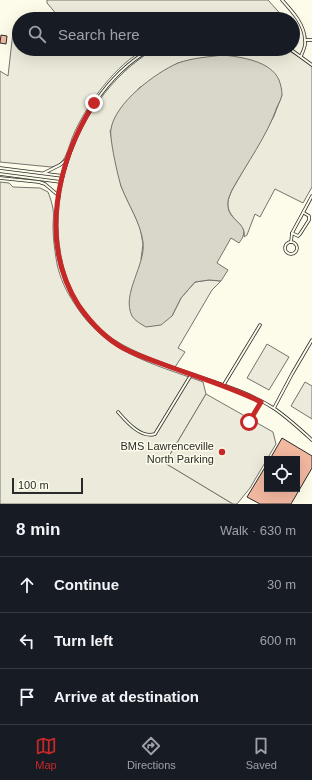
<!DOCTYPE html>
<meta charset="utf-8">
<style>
:root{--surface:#171b24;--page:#242831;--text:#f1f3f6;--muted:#9ea1a6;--line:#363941;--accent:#c62828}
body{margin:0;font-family:Arial,sans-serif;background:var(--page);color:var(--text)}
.controls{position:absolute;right:12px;bottom:12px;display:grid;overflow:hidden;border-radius:0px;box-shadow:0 4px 16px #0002}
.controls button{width:36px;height:36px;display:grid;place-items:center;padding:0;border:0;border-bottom:1px solid var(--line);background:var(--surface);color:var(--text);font:20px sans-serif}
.scale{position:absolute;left:12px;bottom:10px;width:71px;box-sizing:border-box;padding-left:4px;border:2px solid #2b2b2b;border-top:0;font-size:11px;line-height:14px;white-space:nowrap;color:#2b2b2b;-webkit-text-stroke:3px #fdfbea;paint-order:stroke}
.stop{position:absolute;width:12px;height:12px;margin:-9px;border:3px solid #c62828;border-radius:50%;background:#fff}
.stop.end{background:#c62828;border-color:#fff;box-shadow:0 1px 4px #0008}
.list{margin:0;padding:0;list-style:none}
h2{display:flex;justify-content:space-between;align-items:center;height:52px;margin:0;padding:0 16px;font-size:17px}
h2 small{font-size:13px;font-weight:400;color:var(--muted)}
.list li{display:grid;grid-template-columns:26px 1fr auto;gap:12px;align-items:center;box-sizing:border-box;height:56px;padding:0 16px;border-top:1px solid var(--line)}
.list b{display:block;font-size:15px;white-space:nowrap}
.list em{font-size:13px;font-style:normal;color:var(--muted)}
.icon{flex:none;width:22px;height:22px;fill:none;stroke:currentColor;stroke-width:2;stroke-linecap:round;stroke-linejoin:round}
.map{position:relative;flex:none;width:312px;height:504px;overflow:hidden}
.search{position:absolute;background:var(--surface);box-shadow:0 4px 16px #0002;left:12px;right:12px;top:12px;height:44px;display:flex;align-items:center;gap:10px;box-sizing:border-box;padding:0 14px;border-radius:22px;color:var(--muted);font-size:15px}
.sheet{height:220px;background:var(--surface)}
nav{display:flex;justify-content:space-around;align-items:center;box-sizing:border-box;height:56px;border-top:1px solid var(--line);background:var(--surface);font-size:11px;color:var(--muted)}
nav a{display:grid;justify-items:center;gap:2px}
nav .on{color:var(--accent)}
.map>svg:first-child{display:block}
</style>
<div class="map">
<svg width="312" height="504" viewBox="0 0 312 504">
<rect width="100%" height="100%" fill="#fdfbea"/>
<g fill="#ecebdb" stroke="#74746e">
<polygon points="47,0 268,0 285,19 57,19 58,16 47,3"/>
<path d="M13 32 19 36V49H37L42 52 44 49H145C115 66 90 100 75 131 71 139 69 149 65 157 62 163 57 166 51 167L0 162V71L8 76Z"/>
<path d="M155 49H286L306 61 312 67V187L303 203 275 189 260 217 255 214 247 235 244 237C247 225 229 219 228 206 227 201 230 195 232 190L266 131 274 116 282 95 178 63 139 88 110 131 121 186 140 227 143 244 141 259 172 316 181 298 195 282 209 280 221 281 212 290 178 348 185 352 175 367C146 356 116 346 95 324 21 245 67 99 155 49Z"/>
<path d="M0 182 9 183 13 187 40 188 48 192C50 197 52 203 53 209 54 215 53 222 53 227 53 240 55 252 57 264 60 278 66 291 74 303 105 353 151 363 203 382L206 394 165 463 233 504H0Z"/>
</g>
<g fill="#eceadb" stroke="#74746e">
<polygon points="267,344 289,357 269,390 247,378"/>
<polygon points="305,382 312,386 312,419 291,406"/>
<polygon points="206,394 273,432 276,444 250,488 237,504 233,504 165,463"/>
</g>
<path fill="#d8d7c9" stroke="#74746e" d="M223 55C241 57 271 61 279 80 281 85 282 91 282 95 281 99 279 103 277 107 267 136 247 163 232 190 230 195 227 200 228 206 229 223 254 224 239 243L231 238 218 261 217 263 228 270 221 281 209 280 195 282 181 298 172 316 161 325 146 327C141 324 135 321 132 316 121 294 146 265 143 242 140 221 128 205 121 186 118 177 109 137 111 129 115 103 155 73 178 63 192 58 208 57 223 55Z"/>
<g fill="#f2b8a0" stroke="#2b2b2b">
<polygon points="1,35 7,36 6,44 0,43"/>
<polygon points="282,438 312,456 312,468 291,504 260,504 247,497 267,464 267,489 297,489 297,459 270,459"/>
</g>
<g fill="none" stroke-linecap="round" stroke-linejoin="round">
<defs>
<g id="lane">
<path d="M282 0C293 12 305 25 305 41 306 46 303 51 301 56"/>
<polyline points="306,40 312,40"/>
<path d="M151 49C105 75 77 124 63 174 45 241 60 308 121 347 137 356 157 362 174 368 207 380 246 390 275 409 288 418 300 429 312 440"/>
<polyline points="290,49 312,65"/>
<polyline points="0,168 63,176"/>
<polyline points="44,173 60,165 67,159"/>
<polyline points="0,174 61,182"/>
<polyline points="0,178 39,182 45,184 59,196"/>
<polyline points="292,233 298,236 300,234 309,220 309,216 304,213"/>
<polyline points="291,242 292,233 312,196"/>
<circle cx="291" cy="248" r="6"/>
<polyline points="223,386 260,325"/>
<polyline points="274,408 292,374 312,340"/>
<path d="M118 412C126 421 141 439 155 434L191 375"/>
<polyline points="249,422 261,402"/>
</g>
</defs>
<use href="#lane" stroke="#2b2b2b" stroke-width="3.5"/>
<use href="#lane" stroke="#fdfbea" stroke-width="2"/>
</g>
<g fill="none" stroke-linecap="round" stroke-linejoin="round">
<path stroke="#c62828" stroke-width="5" d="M94 103C57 162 38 243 79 306 91 323 105 338 123 348 136 355 151 360 165 365 197 377 231 387 261 402L249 422"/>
</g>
<circle fill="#c62828" stroke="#fdfbea" stroke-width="1.5" cx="222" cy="452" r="4"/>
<g text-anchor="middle" stroke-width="3" stroke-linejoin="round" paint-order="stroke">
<g font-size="11" fill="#2b2b2b" stroke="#fdfbea" text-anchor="end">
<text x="214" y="450">BMS Lawrenceville<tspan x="214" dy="13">North Parking</tspan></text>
</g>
</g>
</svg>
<div class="controls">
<button><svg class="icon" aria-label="locate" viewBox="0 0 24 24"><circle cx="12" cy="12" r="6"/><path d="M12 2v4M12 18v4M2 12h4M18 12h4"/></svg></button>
</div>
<div class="scale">100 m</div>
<div class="stop" style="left:249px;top:422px"></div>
<div class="stop end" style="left:94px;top:103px"></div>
<div class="search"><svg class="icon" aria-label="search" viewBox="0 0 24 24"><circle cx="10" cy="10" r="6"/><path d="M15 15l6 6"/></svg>Search here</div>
</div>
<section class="sheet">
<h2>8 min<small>Walk · 630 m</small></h2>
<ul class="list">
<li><svg class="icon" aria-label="ahead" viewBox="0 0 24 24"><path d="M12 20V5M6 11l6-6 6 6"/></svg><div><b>Continue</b></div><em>30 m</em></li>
<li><svg class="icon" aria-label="left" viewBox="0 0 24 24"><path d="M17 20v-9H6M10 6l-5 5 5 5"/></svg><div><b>Turn left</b></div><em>600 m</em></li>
<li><svg class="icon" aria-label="arrive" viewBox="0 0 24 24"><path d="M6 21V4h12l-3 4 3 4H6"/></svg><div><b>Arrive at destination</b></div></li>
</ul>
</section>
<nav>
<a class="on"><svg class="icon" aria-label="map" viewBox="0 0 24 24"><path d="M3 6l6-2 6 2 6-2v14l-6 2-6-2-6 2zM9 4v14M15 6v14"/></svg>Map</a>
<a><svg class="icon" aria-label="directions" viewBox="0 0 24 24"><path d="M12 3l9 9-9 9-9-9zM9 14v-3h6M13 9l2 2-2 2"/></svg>Directions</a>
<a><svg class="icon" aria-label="saved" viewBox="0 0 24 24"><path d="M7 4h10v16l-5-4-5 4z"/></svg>Saved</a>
</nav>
